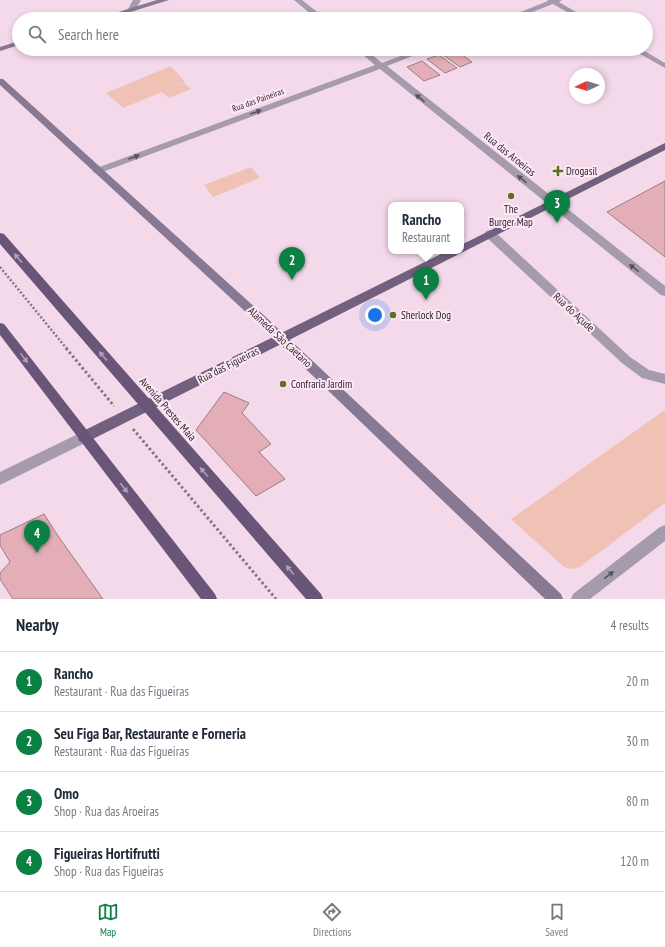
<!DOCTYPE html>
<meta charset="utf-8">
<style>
:root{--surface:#fff;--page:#f2f2f3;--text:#1f2937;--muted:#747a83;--line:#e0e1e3;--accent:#0b8043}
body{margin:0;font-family:"PT Sans Narrow",sans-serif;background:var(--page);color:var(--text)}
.compass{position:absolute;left:569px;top:68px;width:36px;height:36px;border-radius:50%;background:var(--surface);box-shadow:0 2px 6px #0003;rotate:266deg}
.you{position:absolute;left:375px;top:315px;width:14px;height:14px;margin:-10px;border:3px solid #fff;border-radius:50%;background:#1a73e8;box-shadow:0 0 0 6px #1a73e833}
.badge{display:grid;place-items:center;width:26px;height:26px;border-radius:50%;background:var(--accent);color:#fff;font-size:13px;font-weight:700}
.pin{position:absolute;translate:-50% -33px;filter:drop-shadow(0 1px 2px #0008)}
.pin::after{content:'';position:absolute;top:21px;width:14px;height:12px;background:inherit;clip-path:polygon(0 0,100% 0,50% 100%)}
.popup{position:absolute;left:388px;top:202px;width:76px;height:52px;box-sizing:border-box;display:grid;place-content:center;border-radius:8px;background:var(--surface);filter:drop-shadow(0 1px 3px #0005);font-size:13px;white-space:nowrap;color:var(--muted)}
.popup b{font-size:15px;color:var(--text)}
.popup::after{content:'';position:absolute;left:50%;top:100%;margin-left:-8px;border:8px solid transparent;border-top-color:var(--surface)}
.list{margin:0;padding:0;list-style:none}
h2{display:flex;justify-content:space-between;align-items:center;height:52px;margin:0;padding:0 16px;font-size:17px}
h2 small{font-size:13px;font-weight:400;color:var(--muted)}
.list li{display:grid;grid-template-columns:26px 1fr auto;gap:12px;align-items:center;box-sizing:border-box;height:60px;padding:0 16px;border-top:1px solid var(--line)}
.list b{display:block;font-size:15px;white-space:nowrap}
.list p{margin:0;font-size:13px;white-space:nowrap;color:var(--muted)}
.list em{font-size:13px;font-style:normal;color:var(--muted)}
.icon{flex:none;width:22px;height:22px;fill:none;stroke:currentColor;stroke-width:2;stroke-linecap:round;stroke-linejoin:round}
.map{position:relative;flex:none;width:665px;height:599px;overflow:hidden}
.search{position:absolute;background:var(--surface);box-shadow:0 2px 6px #0003;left:12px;right:12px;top:12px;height:44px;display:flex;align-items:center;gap:10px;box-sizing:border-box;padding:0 14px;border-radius:22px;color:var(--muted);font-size:15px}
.sheet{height:292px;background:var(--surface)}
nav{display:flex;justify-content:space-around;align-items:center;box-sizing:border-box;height:56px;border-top:1px solid var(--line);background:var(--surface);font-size:11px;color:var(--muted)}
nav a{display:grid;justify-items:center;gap:2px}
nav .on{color:var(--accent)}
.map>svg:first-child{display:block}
</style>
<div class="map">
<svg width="665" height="599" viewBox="0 0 665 599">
<rect width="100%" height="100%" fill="#f4d9eb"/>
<g fill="#f0c1b5">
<polygon points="171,66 185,82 163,91 184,83 191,89 169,98 162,92 123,108 106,93"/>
<polygon points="251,167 260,178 213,197 204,185"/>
<polygon points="665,410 665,503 580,567 571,569 564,567 511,519"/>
</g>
<g fill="#e4aeb8" stroke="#9b7d82">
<polygon points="454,49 472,62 460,67 442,54"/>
<polygon points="439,55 457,68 445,73 427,59"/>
<polygon points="422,61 440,75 424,81 407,67"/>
<polygon points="665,181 665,257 607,212"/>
<polygon points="224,392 249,403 242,413 271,444 259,452 285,479 256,496 196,430"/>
<polygon points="44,514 58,536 103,599 13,599 0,579 0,573 10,562 0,545 0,535"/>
</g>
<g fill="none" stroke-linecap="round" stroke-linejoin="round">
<polyline stroke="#877681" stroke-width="2.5" stroke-dasharray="2 2" stroke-linecap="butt" points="0,267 67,349"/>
<g stroke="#877681" stroke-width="3" stroke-dasharray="2.5 2.5" stroke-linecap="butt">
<polyline points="66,348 114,406"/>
<polyline points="133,429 276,599"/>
</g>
<g fill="#a59bad" fill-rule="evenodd">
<polygon points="133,0 141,0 135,11 129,11 128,9"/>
<polygon points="294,0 302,0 326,19 317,19"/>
<polygon points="547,0 562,0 559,2 588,19 579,19 553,4 514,19 503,19 548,1"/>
<polygon points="356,49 365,49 382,63 419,49 430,49 387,66 665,286 665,296 661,295 380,69 100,173 97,174 92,171 94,169 375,65"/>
<polygon points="631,49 641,49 665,63 665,68"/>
<polygon points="490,230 494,231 630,357 649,370 665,374 665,384 642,378 622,363 486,237 485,234 486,231"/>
<polygon points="665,525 665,541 590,599 571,599 573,594 660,527"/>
</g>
<polygon fill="#a59bad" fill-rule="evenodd" points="84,431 89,433 90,437 89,441 0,485 0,472"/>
<g fill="#877893" fill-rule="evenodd">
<polygon points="157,0 169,0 108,19 96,19"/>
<polygon points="19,41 19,45 0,51 0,47"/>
<polygon points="0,79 3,79 269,320 561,594 563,599 545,599 261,326 0,85"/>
</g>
<polygon fill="#726080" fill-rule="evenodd" points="665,143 665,150 89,441 84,443 79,441 78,437 79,433 447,251 461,251 461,245"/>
<g fill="#685578" fill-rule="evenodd">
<polygon points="0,233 4,234 321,594 323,599 306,599 0,244"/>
<polygon points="0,323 4,324 215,594 217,599 201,599 0,335"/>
</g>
</g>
<defs><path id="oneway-solid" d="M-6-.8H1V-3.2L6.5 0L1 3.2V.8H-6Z"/></defs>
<g fill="#5a515b">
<use href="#oneway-solid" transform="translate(420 98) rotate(-141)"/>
<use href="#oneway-solid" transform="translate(256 112) rotate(-20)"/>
<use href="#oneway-solid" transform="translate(134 157) rotate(-20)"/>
<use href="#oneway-solid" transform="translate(522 179) rotate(-141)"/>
<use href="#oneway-solid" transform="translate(634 268) rotate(-142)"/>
<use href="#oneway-solid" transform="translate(609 575) rotate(-38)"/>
</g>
<g fill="#b39eb7">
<use href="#oneway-solid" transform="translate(18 258) rotate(-131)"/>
<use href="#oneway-solid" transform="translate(103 356) rotate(-131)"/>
<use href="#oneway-solid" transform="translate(24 358) rotate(53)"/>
<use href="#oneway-solid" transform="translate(204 472) rotate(-131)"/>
<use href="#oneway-solid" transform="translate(124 488) rotate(52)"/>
<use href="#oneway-solid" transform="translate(290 570) rotate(-131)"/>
</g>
<g fill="#5f6f1a" stroke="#fee8f6" stroke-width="1.5">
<path d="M556 165h4v4h4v4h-4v4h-4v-4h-4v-4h4z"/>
<circle cx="511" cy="196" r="4"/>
<circle cx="393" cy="315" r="4"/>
<circle cx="283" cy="384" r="4"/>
</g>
<g text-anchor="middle" stroke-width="4" stroke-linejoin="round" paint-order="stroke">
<g font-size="9" fill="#281f25" stroke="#fee8f6">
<text transform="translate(258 100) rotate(-20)" y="3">Rua das Paineiras</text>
</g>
<g font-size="11" fill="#281f25" stroke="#fee8f6">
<text transform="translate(510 154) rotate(39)" y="4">Rua das Aroeiras</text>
<text transform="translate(574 312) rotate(43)" y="4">Rua do Açude</text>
<text transform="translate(280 337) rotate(43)" y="4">Alameda São Caetano</text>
<text transform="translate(228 365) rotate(-27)" y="4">Rua das Figueiras</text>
<text transform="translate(168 409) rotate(49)" y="4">Avenida Prestes Maia</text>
</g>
<g font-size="11" fill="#281f25" stroke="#fee8f6" text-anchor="start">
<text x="566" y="175">Drogasil</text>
<text x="511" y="213" text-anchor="middle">The<tspan x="511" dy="13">Burger Map</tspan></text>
<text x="401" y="319">Sherlock Dog</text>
<text x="291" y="388">Confraria Jardim</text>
</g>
</g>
</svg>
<svg class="compass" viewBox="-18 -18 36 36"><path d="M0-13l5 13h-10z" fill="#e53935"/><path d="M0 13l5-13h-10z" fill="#747a83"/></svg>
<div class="you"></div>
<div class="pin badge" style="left:426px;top:300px">1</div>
<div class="popup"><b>Rancho</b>Restaurant</div>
<div class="pin badge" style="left:292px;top:280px">2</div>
<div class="pin badge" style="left:557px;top:223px">3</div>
<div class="pin badge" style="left:37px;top:553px">4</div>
<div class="search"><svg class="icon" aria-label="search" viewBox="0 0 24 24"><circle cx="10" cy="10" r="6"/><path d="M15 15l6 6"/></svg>Search here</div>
</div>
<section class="sheet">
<h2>Nearby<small>4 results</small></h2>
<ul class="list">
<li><span class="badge">1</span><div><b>Rancho</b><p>Restaurant · Rua das Figueiras</p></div><em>20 m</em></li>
<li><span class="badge">2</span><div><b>Seu Figa Bar, Restaurante e Forneria</b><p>Restaurant · Rua das Figueiras</p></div><em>30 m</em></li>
<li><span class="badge">3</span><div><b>Omo</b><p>Shop · Rua das Aroeiras</p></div><em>80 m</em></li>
<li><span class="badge">4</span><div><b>Figueiras Hortifrutti</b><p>Shop · Rua das Figueiras</p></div><em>120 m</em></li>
</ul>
</section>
<nav>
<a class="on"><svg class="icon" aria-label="map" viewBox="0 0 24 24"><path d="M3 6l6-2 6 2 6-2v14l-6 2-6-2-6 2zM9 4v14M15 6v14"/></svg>Map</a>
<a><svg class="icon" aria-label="directions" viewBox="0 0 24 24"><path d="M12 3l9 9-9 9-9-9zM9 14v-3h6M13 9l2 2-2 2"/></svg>Directions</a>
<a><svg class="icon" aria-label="saved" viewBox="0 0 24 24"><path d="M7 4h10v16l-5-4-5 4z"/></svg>Saved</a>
</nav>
